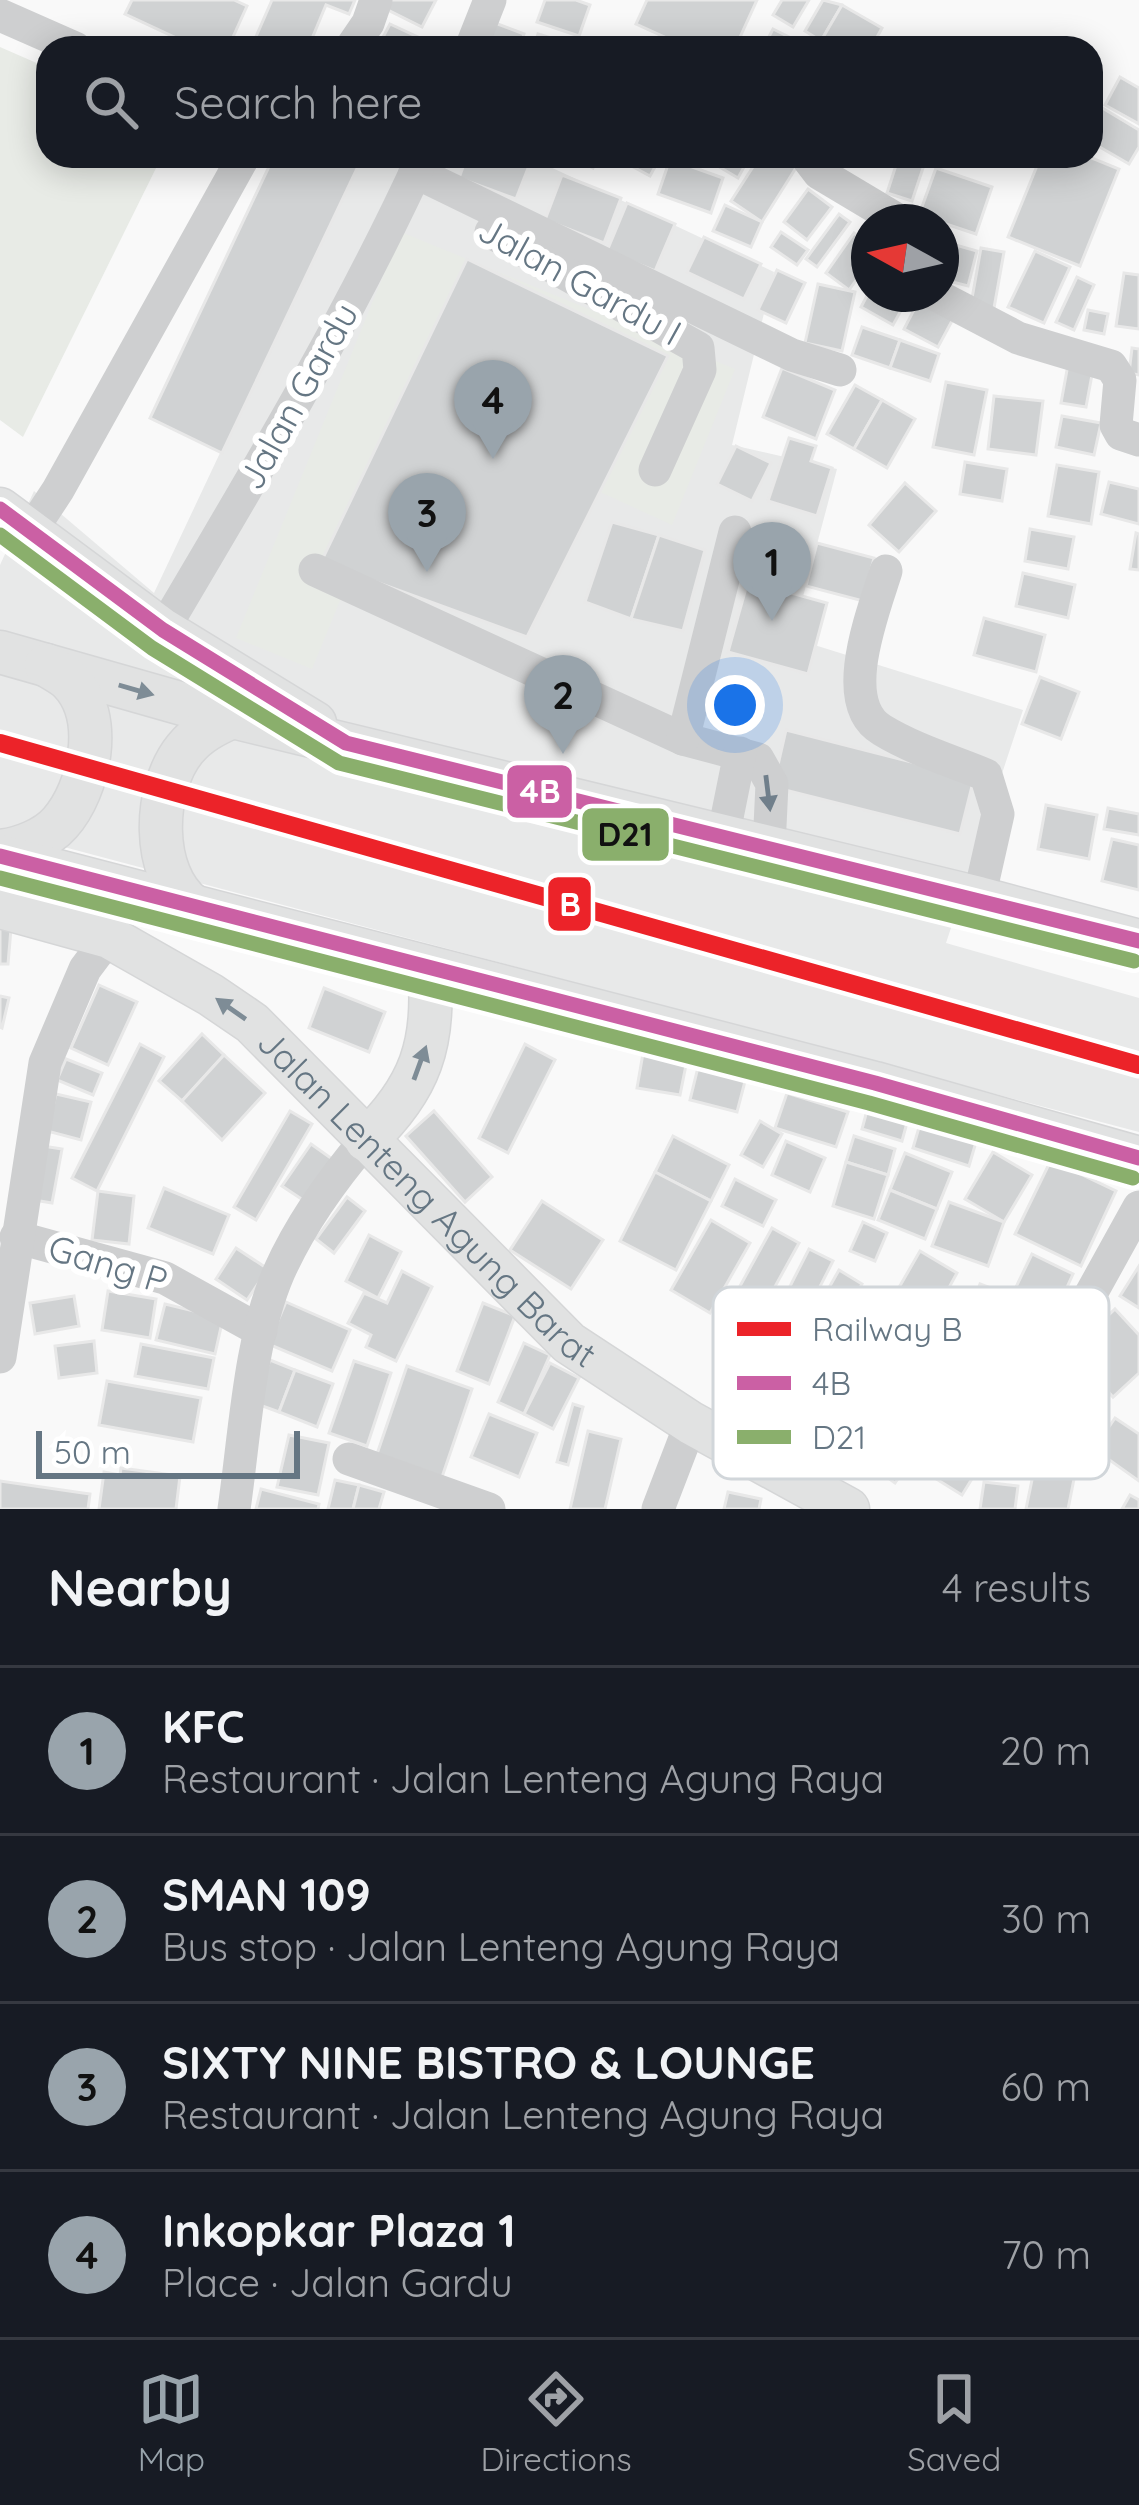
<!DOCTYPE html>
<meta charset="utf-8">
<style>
:root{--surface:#171b24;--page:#20242c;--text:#f1f3f6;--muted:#9ea1a6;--line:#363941;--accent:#99a4ac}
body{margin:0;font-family:Quicksand,sans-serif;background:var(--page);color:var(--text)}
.compass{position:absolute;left:851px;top:204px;width:108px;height:108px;border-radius:50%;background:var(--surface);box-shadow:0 6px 30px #0003;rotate:278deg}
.scale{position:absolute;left:36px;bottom:30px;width:264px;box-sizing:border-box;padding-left:12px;border:6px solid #657683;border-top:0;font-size:33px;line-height:42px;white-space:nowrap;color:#657683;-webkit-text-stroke:9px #fff;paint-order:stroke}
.you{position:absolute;left:735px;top:705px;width:42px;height:42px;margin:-30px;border:9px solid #fff;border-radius:50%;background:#1a73e8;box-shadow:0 0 0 18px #1a73e833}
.badge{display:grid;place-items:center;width:78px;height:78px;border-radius:50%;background:var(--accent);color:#111;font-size:39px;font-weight:700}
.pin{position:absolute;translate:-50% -99px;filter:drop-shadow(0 3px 6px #0008)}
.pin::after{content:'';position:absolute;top:63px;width:42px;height:36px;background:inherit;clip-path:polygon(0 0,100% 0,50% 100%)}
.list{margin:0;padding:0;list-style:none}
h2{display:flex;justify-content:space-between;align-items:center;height:156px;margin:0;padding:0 48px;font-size:51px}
h2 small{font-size:39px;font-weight:400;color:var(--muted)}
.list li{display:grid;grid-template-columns:78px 1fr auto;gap:36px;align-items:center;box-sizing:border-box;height:168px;padding:0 48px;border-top:3px solid var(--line)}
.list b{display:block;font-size:45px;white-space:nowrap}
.list p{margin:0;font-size:39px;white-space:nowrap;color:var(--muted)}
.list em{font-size:39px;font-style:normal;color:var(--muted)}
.icon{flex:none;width:66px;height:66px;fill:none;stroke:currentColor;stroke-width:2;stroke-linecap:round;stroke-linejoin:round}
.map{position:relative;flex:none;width:1139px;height:1509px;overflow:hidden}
.search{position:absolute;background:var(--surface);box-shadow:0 6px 30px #0003;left:36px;right:36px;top:36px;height:132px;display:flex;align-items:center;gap:30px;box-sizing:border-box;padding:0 42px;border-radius:36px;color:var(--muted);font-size:45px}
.sheet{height:828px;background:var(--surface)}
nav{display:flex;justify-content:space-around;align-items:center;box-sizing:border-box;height:168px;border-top:3px solid var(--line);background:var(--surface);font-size:33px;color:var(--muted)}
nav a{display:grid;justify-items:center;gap:6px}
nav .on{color:var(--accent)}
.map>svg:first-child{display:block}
</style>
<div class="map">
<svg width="1139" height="1509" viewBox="0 0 1139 1509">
<rect width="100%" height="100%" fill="#f9f9f9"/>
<polygon fill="#e8e9e9" points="360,156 527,156 774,272 732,445 837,469 792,638 1023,710 946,943 1139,998 1139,1132 0,830 0,565 34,491 154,593"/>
<g fill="#e8ebe6">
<polygon points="0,47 48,68 48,156 162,156 23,437 0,420"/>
<polygon points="401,232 735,369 672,525 585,485 355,564 312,669 236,638"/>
</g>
<g fill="#d0d2d3" stroke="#e8e8e8" stroke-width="3">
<polygon points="132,0 234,0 247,6 228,48 198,48 125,14"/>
<polygon points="272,0 355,0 349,14 326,5 308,48 251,48"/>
<polygon points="391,0 436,0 422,27 386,9"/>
<polygon points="545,0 576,0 590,5 579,36 537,22"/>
<polygon points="647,0 757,0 735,48 689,48 636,24"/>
<polygon points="782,0 809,0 793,27 773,15"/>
<polygon points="823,0 842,5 821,41 805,31"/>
<polygon points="842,5 882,28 871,48 834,48 821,41"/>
<polygon points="487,20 524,34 519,48 477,48"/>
<polygon points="390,24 422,39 417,48 396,48 381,41"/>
<polygon points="773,29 807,46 806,48 763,48"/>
<polygon points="538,34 584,48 534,48"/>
<polygon points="1120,77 1139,88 1139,124 1105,105"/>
<polygon points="1094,103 1139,130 1139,147 1129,164 1091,142"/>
<polygon points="274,156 363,156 222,453 150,418"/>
<polygon points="467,156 532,158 516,199 459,178"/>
<polygon points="568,156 598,156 593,168"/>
<polygon points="613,156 661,156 650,176"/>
<polygon points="708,156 750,156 738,178 706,159"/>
<polygon points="760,156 789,156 799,163 762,222 731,201"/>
<polygon points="899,156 927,156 912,201 887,193"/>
<polygon points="1041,156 1087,156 1119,169 1080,266 1008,237"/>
<polygon points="670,159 723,178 711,213 658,194"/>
<polygon points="936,168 992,187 976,234 919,215"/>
<polygon points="562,175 621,198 604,243 545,220"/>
<polygon points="808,189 832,207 807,240 784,222"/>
<polygon points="627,203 675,224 655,271 607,251"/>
<polygon points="725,205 762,222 751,247 713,231"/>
<polygon points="839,214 850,222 817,267 806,259"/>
<polygon points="781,232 808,250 797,265 771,247"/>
<polygon points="854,233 869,244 869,262 849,290 826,273"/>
<polygon points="704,237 761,264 744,299 687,272"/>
<polygon points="945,242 977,251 968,286 941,279"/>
<polygon points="981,248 1004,252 994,308 971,304"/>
<polygon points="1035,251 1070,267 1044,323 1008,307"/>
<polygon points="467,259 668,356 527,637 321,562"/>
<polygon points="777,270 805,283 786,323 758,310"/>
<polygon points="1124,273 1139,275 1139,329 1116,326"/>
<polygon points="1077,277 1094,285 1074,330 1056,322"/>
<polygon points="818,284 855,292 842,351 805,343"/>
<polygon points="869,292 910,294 893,325 861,307"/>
<polygon points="919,300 953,319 938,347 904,329"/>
<polygon points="1088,310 1108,314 1104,334 1084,330"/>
<polygon points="862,327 900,340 890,368 852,355"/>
<polygon points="900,340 939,354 930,381 890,368"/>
<polygon points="1132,348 1139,349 1139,375 1129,373"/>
<polygon points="1069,359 1094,364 1086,407 1061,403"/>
<polygon points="782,368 835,390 816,439 763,417"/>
<polygon points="946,382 987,390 974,455 933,447"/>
<polygon points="855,385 882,400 854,449 827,434"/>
<polygon points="994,396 1043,401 1036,455 988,449"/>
<polygon points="882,400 915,419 887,468 854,449"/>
<polygon points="1062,416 1101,423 1094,455 1056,447"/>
<polygon points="789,438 816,446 811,461 832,468 817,516 768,501"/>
<polygon points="736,446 771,463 752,501 717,484"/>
<polygon points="965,462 1007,469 1002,501 960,494"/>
<polygon points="1057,465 1099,472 1091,524 1048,516"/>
<polygon points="1109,482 1139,489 1139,524 1101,514"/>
<polygon points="905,483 936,511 899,552 869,525"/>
<polygon points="612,522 659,535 631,619 585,602"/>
<polygon points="1030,529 1074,537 1068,569 1025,561"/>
<polygon points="1136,533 1139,534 1139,570 1130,569"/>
<polygon points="659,535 705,550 683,631 631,619"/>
<polygon points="817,543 874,558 863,601 806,586"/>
<polygon points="1023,573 1075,585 1068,618 1016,606"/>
<polygon points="748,581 827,603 808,674 728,652"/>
<polygon points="984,618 1045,635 1036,672 974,655"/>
<polygon points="1040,677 1079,692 1061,739 1022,724"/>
<polygon points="786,730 974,778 960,834 773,787"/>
<polygon points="1046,805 1097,815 1089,859 1038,849"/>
<polygon points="1108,808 1139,814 1139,835 1104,829"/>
<polygon points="1112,839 1139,845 1139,890 1102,881"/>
<polygon points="0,928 11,929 8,964 0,964"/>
<polygon points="99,985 137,1002 108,1065 71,1048"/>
<polygon points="324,988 385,1012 369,1052 309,1028"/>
<polygon points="0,996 9,998 2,1028 0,1027"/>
<polygon points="202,1034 224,1055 182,1101 159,1081"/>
<polygon points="646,1036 690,1045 680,1095 637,1088"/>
<polygon points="140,1044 164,1057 97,1191 72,1178"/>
<polygon points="525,1044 555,1060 508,1153 479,1138"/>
<polygon points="224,1055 265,1093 222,1140 182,1101"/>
<polygon points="701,1055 749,1066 737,1112 690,1100"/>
<polygon points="66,1059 102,1073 93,1095 57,1080"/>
<polygon points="787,1093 848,1112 836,1147 775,1128"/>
<polygon points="56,1094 91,1102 81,1140 47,1131"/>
<polygon points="868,1107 908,1119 902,1141 862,1129"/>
<polygon points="290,1111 312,1124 256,1220 234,1207"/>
<polygon points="434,1111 492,1177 465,1202 406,1136"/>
<polygon points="760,1121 782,1134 763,1167 741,1155"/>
<polygon points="920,1124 976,1142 969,1166 913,1148"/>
<polygon points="673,1136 729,1165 711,1201 655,1172"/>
<polygon points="854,1136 895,1149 888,1175 846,1162"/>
<polygon points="786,1141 825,1158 810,1192 772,1175"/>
<polygon points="311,1144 335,1161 306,1202 282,1186"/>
<polygon points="43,1146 62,1149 52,1203 34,1200"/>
<polygon points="993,1152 1032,1175 1004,1222 965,1199"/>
<polygon points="905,1153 952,1172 937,1209 890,1190"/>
<polygon points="1051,1160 1116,1191 1081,1266 1015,1234"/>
<polygon points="846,1162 888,1175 874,1219 833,1206"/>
<polygon points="655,1172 711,1201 676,1270 620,1241"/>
<polygon points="735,1179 776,1200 763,1226 722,1206"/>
<polygon points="164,1188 229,1215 213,1254 148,1228"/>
<polygon points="890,1190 937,1209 925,1239 878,1220"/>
<polygon points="98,1191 134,1196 129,1244 92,1240"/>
<polygon points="347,1197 365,1211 334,1253 316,1239"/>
<polygon points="542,1201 603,1240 571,1289 510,1250"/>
<polygon points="949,1202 1004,1222 988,1266 932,1246"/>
<polygon points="711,1220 750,1243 710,1313 671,1290"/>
<polygon points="863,1222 887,1233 875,1261 850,1251"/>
<polygon points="772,1228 799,1243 761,1312 734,1297"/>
<polygon points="369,1235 401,1252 378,1298 346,1281"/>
<polygon points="236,1248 268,1269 247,1300 216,1279"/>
<polygon points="809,1249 833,1261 805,1316 781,1304"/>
<polygon points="920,1251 957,1273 935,1313 897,1291"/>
<polygon points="1032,1254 1073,1274 1057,1309 1015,1289"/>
<polygon points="1139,1266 1139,1308 1120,1296"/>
<polygon points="839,1270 862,1284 827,1345 804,1332"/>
<polygon points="402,1271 432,1287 396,1361 366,1347 371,1335 348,1323 364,1293 387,1303"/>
<polygon points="980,1284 1030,1303 1016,1341 966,1322"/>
<polygon points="108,1291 156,1299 150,1338 102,1330"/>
<polygon points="74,1296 79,1326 35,1334 30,1303"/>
<polygon points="286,1302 350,1330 332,1371 268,1344"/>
<polygon points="483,1303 515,1316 489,1384 457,1371"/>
<polygon points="165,1304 223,1318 215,1354 156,1340"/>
<polygon points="1115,1309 1139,1335 1139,1373 1113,1397 1071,1351"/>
<polygon points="94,1341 97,1373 59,1378 55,1346"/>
<polygon points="524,1343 550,1355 524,1414 498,1402"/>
<polygon points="141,1344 214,1358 208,1389 135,1376"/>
<polygon points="270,1360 295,1370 279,1412 254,1403"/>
<polygon points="354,1361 391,1373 367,1446 329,1433"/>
<polygon points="550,1363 579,1378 553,1429 524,1414"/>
<polygon points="407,1366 472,1389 442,1477 377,1454"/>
<polygon points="295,1370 333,1384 317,1427 279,1412"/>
<polygon points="107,1381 201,1398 193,1442 99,1425"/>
<polygon points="573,1404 583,1407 568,1465 557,1462"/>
<polygon points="886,1409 927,1438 895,1483 854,1454"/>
<polygon points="489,1414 537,1433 519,1477 471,1457"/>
<polygon points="958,1414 997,1438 962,1495 922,1470"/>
<polygon points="1115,1418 1139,1434 1139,1481 1094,1449"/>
<polygon points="588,1431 621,1439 605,1509 570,1509"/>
<polygon points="289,1435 329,1443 318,1495 277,1487"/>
<polygon points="1041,1436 1081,1444 1068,1509 1026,1509"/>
<polygon points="121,1468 180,1476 176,1509 99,1509 104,1472 120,1475"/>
<polygon points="335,1480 359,1485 353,1509 328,1509"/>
<polygon points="0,1481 90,1494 88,1509 0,1509"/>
<polygon points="984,1482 1018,1486 1015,1509 980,1509"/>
<polygon points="359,1485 384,1492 379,1509 353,1509"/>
<polygon points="261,1489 319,1504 318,1509 256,1509"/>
<polygon points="728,1492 761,1499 759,1509 724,1509"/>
<polygon points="1130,1495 1139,1500 1139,1509 1122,1509"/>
</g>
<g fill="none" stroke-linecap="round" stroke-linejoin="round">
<defs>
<g id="major">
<polyline points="0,509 163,630 315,723"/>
<polyline points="0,652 204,710 979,898 1139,941"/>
<path d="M0 851C20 849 46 839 60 823 90 789 105 717 70 681 64 675 54 670 46 665"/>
<polyline points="0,856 875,1083 1139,1158"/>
<path d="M193 906C150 874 153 788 185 749 198 733 214 725 232 717"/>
<path id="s1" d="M0 907 109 937 211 995 252 1023 569 1343 691 1423 848 1509"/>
<path d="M366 1140C420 1089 436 1043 429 969"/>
</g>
</defs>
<use href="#major" stroke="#d5d6d7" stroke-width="45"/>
<g stroke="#cecfd0" stroke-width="33">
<polyline points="0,15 75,48"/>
<polyline points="351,48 368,23 376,0"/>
<polyline points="471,48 490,0"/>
<polyline points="806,156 819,173 901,222"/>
<polyline points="415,172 792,355 840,370"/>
<polyline points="491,232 698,348 700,370 655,470"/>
<polyline points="934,294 1018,338 1111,366 1120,380 1116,425 1121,434 1139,440"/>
<polyline points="29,534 58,490 244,156"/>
<polyline points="315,570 683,739 758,759 772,784 769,847"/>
<path d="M886 571C874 610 836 703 882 730 913 749 952 761 986 775L998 814 979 898"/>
<path d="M163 630C255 474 348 320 423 156"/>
<polyline points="683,739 735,532"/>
<polyline points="723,837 740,753"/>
<polyline points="16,1237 165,1278 261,1331"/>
<polyline points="1072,1328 1139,1207"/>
<polyline points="0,1357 45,1063 85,969 109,937"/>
<polyline points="349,1459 489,1509"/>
<path d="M234 1509C245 1434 249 1341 279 1272 301 1223 331 1181 366 1140"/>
<polyline points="658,1509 691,1423"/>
</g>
<use href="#major" stroke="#e1e2e2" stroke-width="42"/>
<defs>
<g id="bus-1">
<polyline points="0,509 163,630 346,743 1139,941"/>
<polyline points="0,856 875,1083 1139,1158"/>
</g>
<g id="bus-2">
<polyline points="0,535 152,648 339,763 1134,961"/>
<polyline points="0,878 869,1103 1133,1178"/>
</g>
</defs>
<use href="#bus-1" stroke="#fff" stroke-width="24"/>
<use href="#bus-2" stroke="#fff" stroke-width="24"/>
<use href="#bus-1" stroke="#cb60a4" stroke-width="15"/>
<use href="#bus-2" stroke="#8aaf6c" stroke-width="15"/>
<defs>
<polyline id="rail-1" points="0,743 1139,1065"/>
</defs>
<use href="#rail-1" stroke="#fff" stroke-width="27"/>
<use href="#rail-1" stroke="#ec2329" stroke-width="18"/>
</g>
<defs><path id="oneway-solid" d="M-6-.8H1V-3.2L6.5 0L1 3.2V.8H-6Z" transform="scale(3)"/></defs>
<g fill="#7e8c96">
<use href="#oneway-solid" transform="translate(136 690) rotate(16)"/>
<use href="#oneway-solid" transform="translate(231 1009) rotate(-145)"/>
<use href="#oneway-solid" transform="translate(420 1063) rotate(-70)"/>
</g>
<use fill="#707f8b" href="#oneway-solid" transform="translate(768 793) rotate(83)"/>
<g text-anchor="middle" stroke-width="12" stroke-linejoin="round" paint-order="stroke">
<g font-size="36" fill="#657683" stroke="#fff">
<text transform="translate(580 281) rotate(29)" y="13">Jalan Gardu I</text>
<text transform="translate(298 396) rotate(-61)" y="13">Jalan Gardu</text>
<text dy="13" stroke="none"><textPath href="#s1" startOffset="528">Jalan Lenteng Agung Barat</textPath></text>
<text transform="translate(108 1264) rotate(17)" y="13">Gang P</text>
</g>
</g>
<rect x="713" y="1287" width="396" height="192" rx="18" fill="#fff" stroke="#d1d6da" stroke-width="3"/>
<rect x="737" y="1322" width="54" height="14" fill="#ec2329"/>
<rect x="737" y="1376" width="54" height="14" fill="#cb60a4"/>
<rect x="737" y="1430" width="54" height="14" fill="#8aaf6c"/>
<g font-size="33" fill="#657683">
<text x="812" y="1341">Railway B</text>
<text x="812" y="1395">4B</text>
<text x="812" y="1449">D21</text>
</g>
<g stroke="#fff" stroke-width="4.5">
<rect x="505" y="763" width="69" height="57" rx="12" fill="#cb60a4"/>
<rect x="580" y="806" width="91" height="57" rx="12" fill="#8aaf6c"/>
<rect x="546" y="875" width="47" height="58" rx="12" fill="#ec2329"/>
</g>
<g font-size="33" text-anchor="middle" font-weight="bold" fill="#fff">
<text x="540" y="803">4B</text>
<text x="570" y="916">B</text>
</g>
<g font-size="33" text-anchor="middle" font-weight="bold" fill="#111">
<text x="625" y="846">D21</text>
</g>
</svg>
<svg class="compass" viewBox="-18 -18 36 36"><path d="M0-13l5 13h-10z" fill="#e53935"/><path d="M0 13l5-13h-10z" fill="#9ea1a6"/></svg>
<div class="scale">50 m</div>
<div class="you"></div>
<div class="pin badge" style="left:772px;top:621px">1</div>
<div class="pin badge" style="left:563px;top:754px">2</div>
<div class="pin badge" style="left:427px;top:572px">3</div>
<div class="pin badge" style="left:493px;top:459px">4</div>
<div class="search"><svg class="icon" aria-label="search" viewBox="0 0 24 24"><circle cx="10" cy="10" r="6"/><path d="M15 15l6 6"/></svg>Search here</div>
</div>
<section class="sheet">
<h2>Nearby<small>4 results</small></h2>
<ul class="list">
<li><span class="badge">1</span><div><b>KFC</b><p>Restaurant · Jalan Lenteng Agung Raya</p></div><em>20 m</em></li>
<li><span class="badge">2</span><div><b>SMAN 109</b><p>Bus stop · Jalan Lenteng Agung Raya</p></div><em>30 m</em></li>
<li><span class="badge">3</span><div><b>SIXTY NINE BISTRO &amp; LOUNGE</b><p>Restaurant · Jalan Lenteng Agung Raya</p></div><em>60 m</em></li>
<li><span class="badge">4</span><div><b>Inkopkar Plaza 1</b><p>Place · Jalan Gardu</p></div><em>70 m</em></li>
</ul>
</section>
<nav>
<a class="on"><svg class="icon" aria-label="map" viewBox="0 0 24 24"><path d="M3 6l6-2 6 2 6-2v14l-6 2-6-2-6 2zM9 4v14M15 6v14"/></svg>Map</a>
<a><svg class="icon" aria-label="directions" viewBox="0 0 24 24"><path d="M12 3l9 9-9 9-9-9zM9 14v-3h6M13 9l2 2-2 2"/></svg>Directions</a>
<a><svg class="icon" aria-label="saved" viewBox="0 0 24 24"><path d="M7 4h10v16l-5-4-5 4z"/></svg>Saved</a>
</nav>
